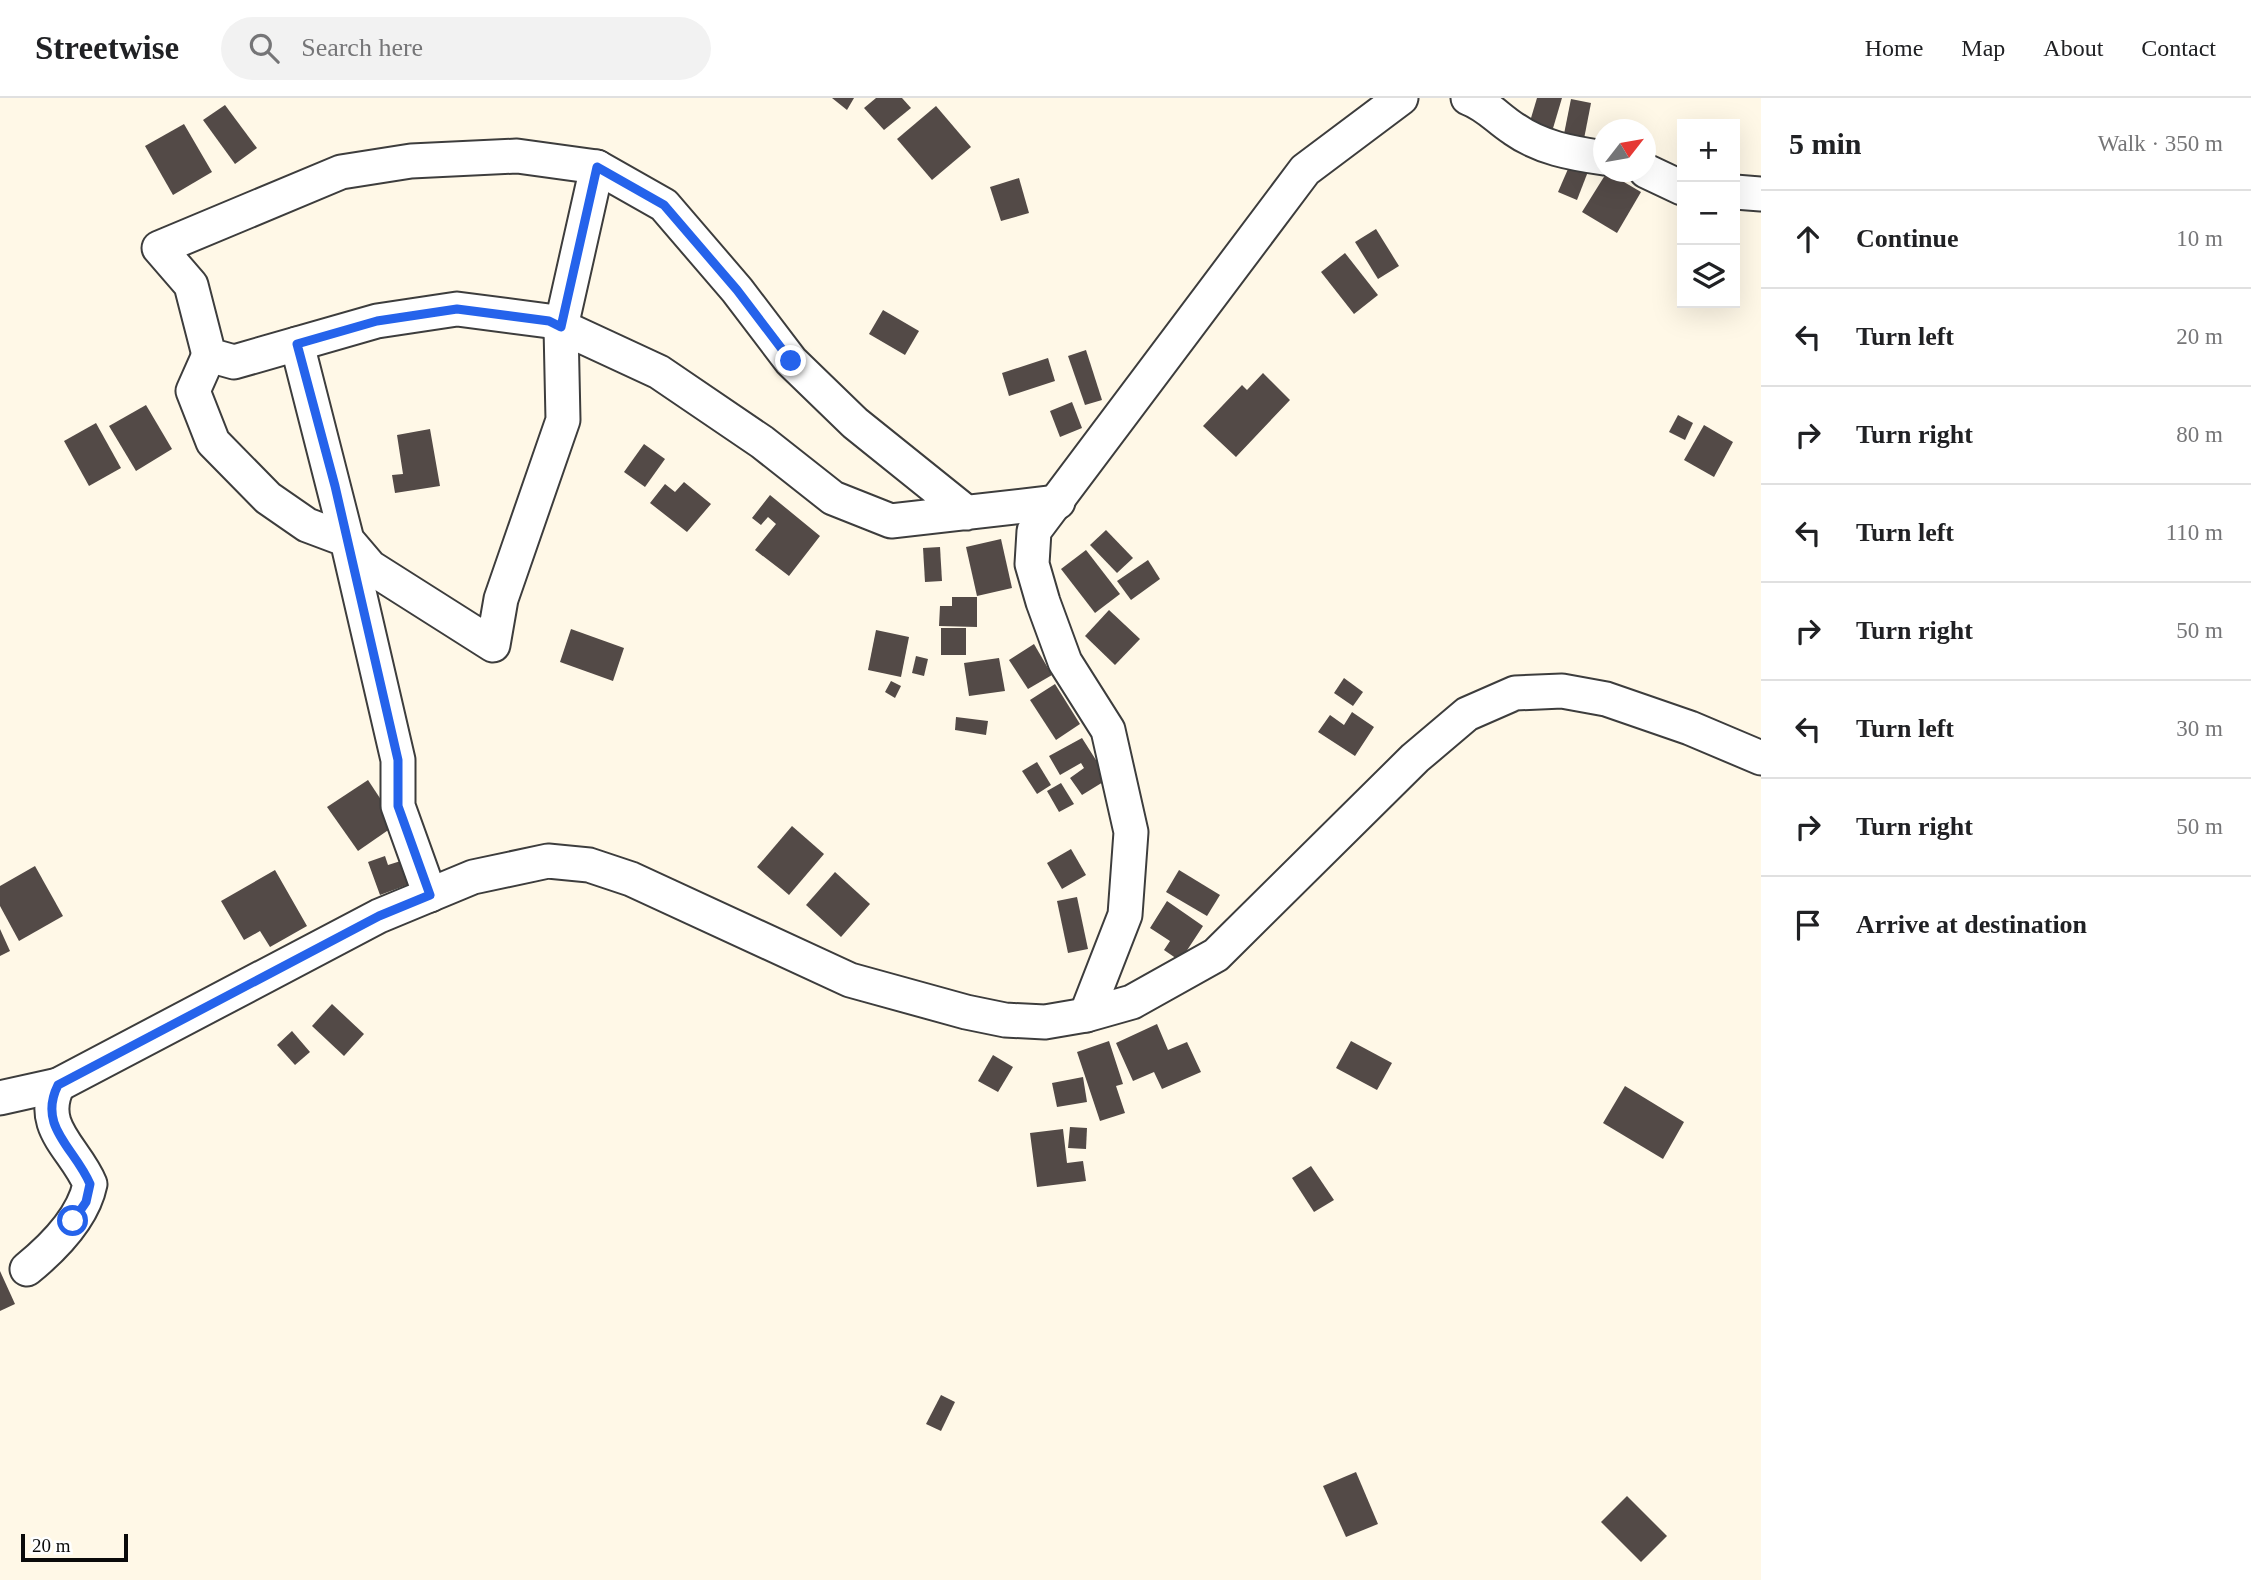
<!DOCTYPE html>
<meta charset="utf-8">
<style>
:root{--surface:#fff;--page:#f2f2f2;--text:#202124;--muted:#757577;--line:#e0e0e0}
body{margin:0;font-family:"Times New Roman",serif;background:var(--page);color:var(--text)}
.controls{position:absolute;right:21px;top:21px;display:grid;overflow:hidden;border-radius:0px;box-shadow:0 7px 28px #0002}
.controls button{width:63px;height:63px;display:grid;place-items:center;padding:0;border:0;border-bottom:2px solid var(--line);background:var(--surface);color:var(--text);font:35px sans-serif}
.compass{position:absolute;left:1593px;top:21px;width:63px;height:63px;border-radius:50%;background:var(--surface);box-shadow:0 7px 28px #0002;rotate:59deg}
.scale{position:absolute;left:21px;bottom:18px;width:107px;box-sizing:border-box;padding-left:7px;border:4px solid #0a0a0a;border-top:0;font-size:19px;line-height:24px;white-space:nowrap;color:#0a0a0a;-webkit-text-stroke:5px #fff;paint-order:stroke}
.stop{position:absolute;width:21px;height:21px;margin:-16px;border:5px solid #2563eb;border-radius:50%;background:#fff}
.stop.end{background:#2563eb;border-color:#fff;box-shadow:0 2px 7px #0008}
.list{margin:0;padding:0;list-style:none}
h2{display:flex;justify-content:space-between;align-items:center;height:91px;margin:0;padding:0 28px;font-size:30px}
h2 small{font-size:23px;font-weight:400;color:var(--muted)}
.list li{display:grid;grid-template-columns:46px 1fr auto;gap:21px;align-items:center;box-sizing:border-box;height:98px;padding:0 28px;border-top:2px solid var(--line)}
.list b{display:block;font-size:26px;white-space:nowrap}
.list em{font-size:23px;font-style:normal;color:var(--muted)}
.icon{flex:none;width:38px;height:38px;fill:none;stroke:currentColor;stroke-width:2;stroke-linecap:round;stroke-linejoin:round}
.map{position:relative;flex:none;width:1761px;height:1482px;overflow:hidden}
header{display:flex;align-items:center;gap:42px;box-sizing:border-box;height:98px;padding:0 35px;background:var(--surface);border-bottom:2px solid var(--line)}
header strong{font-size:33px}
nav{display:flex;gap:38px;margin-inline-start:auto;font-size:24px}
.search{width:490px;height:63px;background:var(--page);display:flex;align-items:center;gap:18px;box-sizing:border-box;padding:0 24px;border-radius:38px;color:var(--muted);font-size:26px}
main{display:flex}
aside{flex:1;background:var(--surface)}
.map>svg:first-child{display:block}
</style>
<header>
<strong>Streetwise</strong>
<div class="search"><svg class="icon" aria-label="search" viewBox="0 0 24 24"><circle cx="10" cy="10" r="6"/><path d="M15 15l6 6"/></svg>Search here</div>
<nav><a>Home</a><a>Map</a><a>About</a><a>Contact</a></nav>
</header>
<main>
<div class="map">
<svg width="1761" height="1482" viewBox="0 0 1761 1482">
<rect width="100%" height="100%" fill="#fff8e7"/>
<g fill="#534a47">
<polygon points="832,0 854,0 847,12"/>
<polygon points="876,0 902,0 911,10 884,32 864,10"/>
<polygon points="1537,0 1562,0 1551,37 1528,30"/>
<polygon points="1571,1 1591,5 1583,46 1563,41"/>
<polygon points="225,7 257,50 235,66 203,22"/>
<polygon points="936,8 971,49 932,82 897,41"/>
<polygon points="184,26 212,74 173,97 145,48"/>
<polygon points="1571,64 1589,71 1577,102 1558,94"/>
<polygon points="1607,74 1641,94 1617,135 1582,114"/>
<polygon points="1019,80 1029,115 1001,123 990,89"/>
<polygon points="1376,131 1399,168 1378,181 1355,144"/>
<polygon points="1345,155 1378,197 1354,216 1321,174"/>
<polygon points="883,212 919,233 905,257 869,236"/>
<polygon points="1086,252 1102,302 1085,307 1068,258"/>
<polygon points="1048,260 1055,283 1009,298 1002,275"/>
<polygon points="1263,275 1290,302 1236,359 1203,328 1242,287 1247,292"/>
<polygon points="1072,304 1082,330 1060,339 1050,313"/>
<polygon points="146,307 172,351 136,373 109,328"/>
<polygon points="1678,317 1693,325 1685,342 1669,334"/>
<polygon points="96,325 121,370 89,388 64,343"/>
<polygon points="1704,327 1733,344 1714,379 1684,362"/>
<polygon points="430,331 440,388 395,395 392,377 403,376 397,337"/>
<polygon points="644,346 665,361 645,389 624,374"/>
<polygon points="684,384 711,406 687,434 650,405 665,386 675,394"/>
<polygon points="770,397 820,438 789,478 755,452 776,426 768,419 761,427 752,420"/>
<polygon points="1106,432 1133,460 1117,475 1090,447"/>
<polygon points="1001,441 1012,490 977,498 966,449"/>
<polygon points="940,449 942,483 925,484 923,450"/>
<polygon points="1086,452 1120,496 1095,515 1061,471"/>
<polygon points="1148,462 1160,481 1131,502 1117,483"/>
<polygon points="952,499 977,499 977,529 939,528 940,508 952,508"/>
<polygon points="1109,512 1140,541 1115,567 1085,538"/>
<rect x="941" y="530" width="25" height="27"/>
<polygon points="571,531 624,550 613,583 560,564"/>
<polygon points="876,532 909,539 901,579 868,572"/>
<polygon points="1034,546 1052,577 1028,591 1009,562"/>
<polygon points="916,558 928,561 924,578 912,575"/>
<polygon points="999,560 1005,593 969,598 964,565"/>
<polygon points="1344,580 1363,594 1353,608 1334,595"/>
<polygon points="891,583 901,588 895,600 885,594"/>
<polygon points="1055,586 1080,626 1056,642 1030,602"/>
<polygon points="1352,614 1374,629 1355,658 1318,634 1330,617 1344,627"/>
<polygon points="956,619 988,623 986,637 955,632"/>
<polygon points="1082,640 1108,681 1082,697 1070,680 1084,670 1081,665 1060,677 1049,658"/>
<polygon points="1037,664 1051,687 1037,696 1022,673"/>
<polygon points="368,682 397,726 358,753 327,709"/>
<polygon points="1061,685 1074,706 1059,714 1047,693"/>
<polygon points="792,728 824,756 789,797 757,769"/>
<polygon points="1071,751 1086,777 1062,791 1047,765"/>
<polygon points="385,758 388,767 407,761 415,784 380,797 368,764"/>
<polygon points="35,768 63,818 19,843 0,808 0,788"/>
<polygon points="275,772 307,828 270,849 260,833 244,842 221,803"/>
<polygon points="1179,772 1220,797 1207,818 1166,794"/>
<polygon points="835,774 870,806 841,839 806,807"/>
<polygon points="1077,799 1088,851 1068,855 1057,803"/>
<polygon points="1167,803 1203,828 1180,863 1164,852 1170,843 1150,830"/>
<polygon points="0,831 10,853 0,858"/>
<polygon points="332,906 364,936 344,958 312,928"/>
<polygon points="1157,926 1168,952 1187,944 1201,974 1162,991 1154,974 1133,983 1116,945"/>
<polygon points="292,933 310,954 295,967 277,947"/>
<polygon points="1109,943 1123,986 1116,988 1125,1015 1100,1023 1077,954"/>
<polygon points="1351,943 1392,965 1377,992 1336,970"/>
<polygon points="993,957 1013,969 998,994 978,983"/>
<polygon points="1083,979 1087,1004 1057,1009 1052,985"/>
<polygon points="1625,988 1684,1024 1663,1061 1603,1025"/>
<polygon points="1070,1029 1087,1030 1086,1051 1068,1050"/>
<polygon points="1063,1031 1067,1065 1083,1063 1086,1083 1037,1089 1030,1035"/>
<polygon points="1311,1068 1334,1102 1314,1114 1292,1080"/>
<polygon points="0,1173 15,1206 0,1213"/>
<polygon points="941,1297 955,1304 941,1333 926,1326"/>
<polygon points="1356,1374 1378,1426 1346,1439 1323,1388"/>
<polygon points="1627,1398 1667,1438 1641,1464 1601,1424"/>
</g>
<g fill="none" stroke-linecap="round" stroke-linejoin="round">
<defs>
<g id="street">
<path d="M1468 0C1487 7 1497 20 1514 31 1541 50 1571 55 1604 60"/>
<polyline points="1646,73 1682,90"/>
<polyline points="1735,94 1761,96"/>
<polyline points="297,246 347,442 370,469 493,547 501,501 563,322 561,229 597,69"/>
<polyline points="209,257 193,293 213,344 268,400 307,427 347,442 398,662 398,708 430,797"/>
<polyline points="967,415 855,325 791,263 737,192 664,107 597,69 517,58 411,63 341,74 159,150 191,187 209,257 234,264 377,223 457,211 549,223 659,274 762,344 833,400 891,423 1058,404"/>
<polyline points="1086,917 1125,817 1131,734 1108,632 1065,564 1043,504 1032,466 1034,433 1305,72 1401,0"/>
<polyline points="0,1000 58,987 379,818 473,779 548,763 589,767 631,781 850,882 966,914 1005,922 1045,924 1086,917 1132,904 1216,857 1415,660 1467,616 1515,595 1562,593 1606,601 1690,630 1761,660"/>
<path d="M27 1171C54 1149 83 1120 90 1086 75 1050 37 1029 58 987"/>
</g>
</defs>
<use href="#street" stroke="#3d3d3d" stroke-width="37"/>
<use href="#street" stroke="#fff" stroke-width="33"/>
</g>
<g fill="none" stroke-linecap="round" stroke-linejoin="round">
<path stroke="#2563eb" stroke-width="9" d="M73 1123 86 1104 90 1086C75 1050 37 1029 58 987L379 818 430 797 398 708V662L335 388 297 246 377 223 457 211 549 223 561 229 597 69 664 107 737 192 791 263"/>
</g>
</svg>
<div class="controls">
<button>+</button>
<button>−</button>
<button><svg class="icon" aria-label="layers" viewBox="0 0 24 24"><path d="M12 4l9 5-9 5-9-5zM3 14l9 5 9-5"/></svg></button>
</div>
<svg class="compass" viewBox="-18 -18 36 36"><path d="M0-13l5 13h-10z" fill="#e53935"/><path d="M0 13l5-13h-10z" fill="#757577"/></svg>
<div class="scale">20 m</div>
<div class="stop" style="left:73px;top:1123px"></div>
<div class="stop end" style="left:791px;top:263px"></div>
</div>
<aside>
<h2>5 min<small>Walk · 350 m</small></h2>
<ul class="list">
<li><svg class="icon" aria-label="ahead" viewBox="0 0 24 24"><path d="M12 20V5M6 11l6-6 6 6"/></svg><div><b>Continue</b></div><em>10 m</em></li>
<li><svg class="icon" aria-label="left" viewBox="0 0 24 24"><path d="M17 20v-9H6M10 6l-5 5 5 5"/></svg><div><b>Turn left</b></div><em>20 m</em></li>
<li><svg class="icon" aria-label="right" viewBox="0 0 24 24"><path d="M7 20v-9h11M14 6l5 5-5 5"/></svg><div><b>Turn right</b></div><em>80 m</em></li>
<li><svg class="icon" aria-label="left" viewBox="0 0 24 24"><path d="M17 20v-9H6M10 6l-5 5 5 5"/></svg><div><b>Turn left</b></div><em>110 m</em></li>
<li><svg class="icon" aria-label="right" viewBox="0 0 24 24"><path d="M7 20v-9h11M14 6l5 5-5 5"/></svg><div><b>Turn right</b></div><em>50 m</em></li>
<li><svg class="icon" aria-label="left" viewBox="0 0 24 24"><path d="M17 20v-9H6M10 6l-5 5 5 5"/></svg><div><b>Turn left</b></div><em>30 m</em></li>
<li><svg class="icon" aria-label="right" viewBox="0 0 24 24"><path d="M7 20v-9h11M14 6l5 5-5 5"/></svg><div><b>Turn right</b></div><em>50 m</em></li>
<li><svg class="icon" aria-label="arrive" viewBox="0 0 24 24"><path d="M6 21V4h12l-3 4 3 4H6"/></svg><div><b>Arrive at destination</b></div></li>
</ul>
</aside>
</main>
